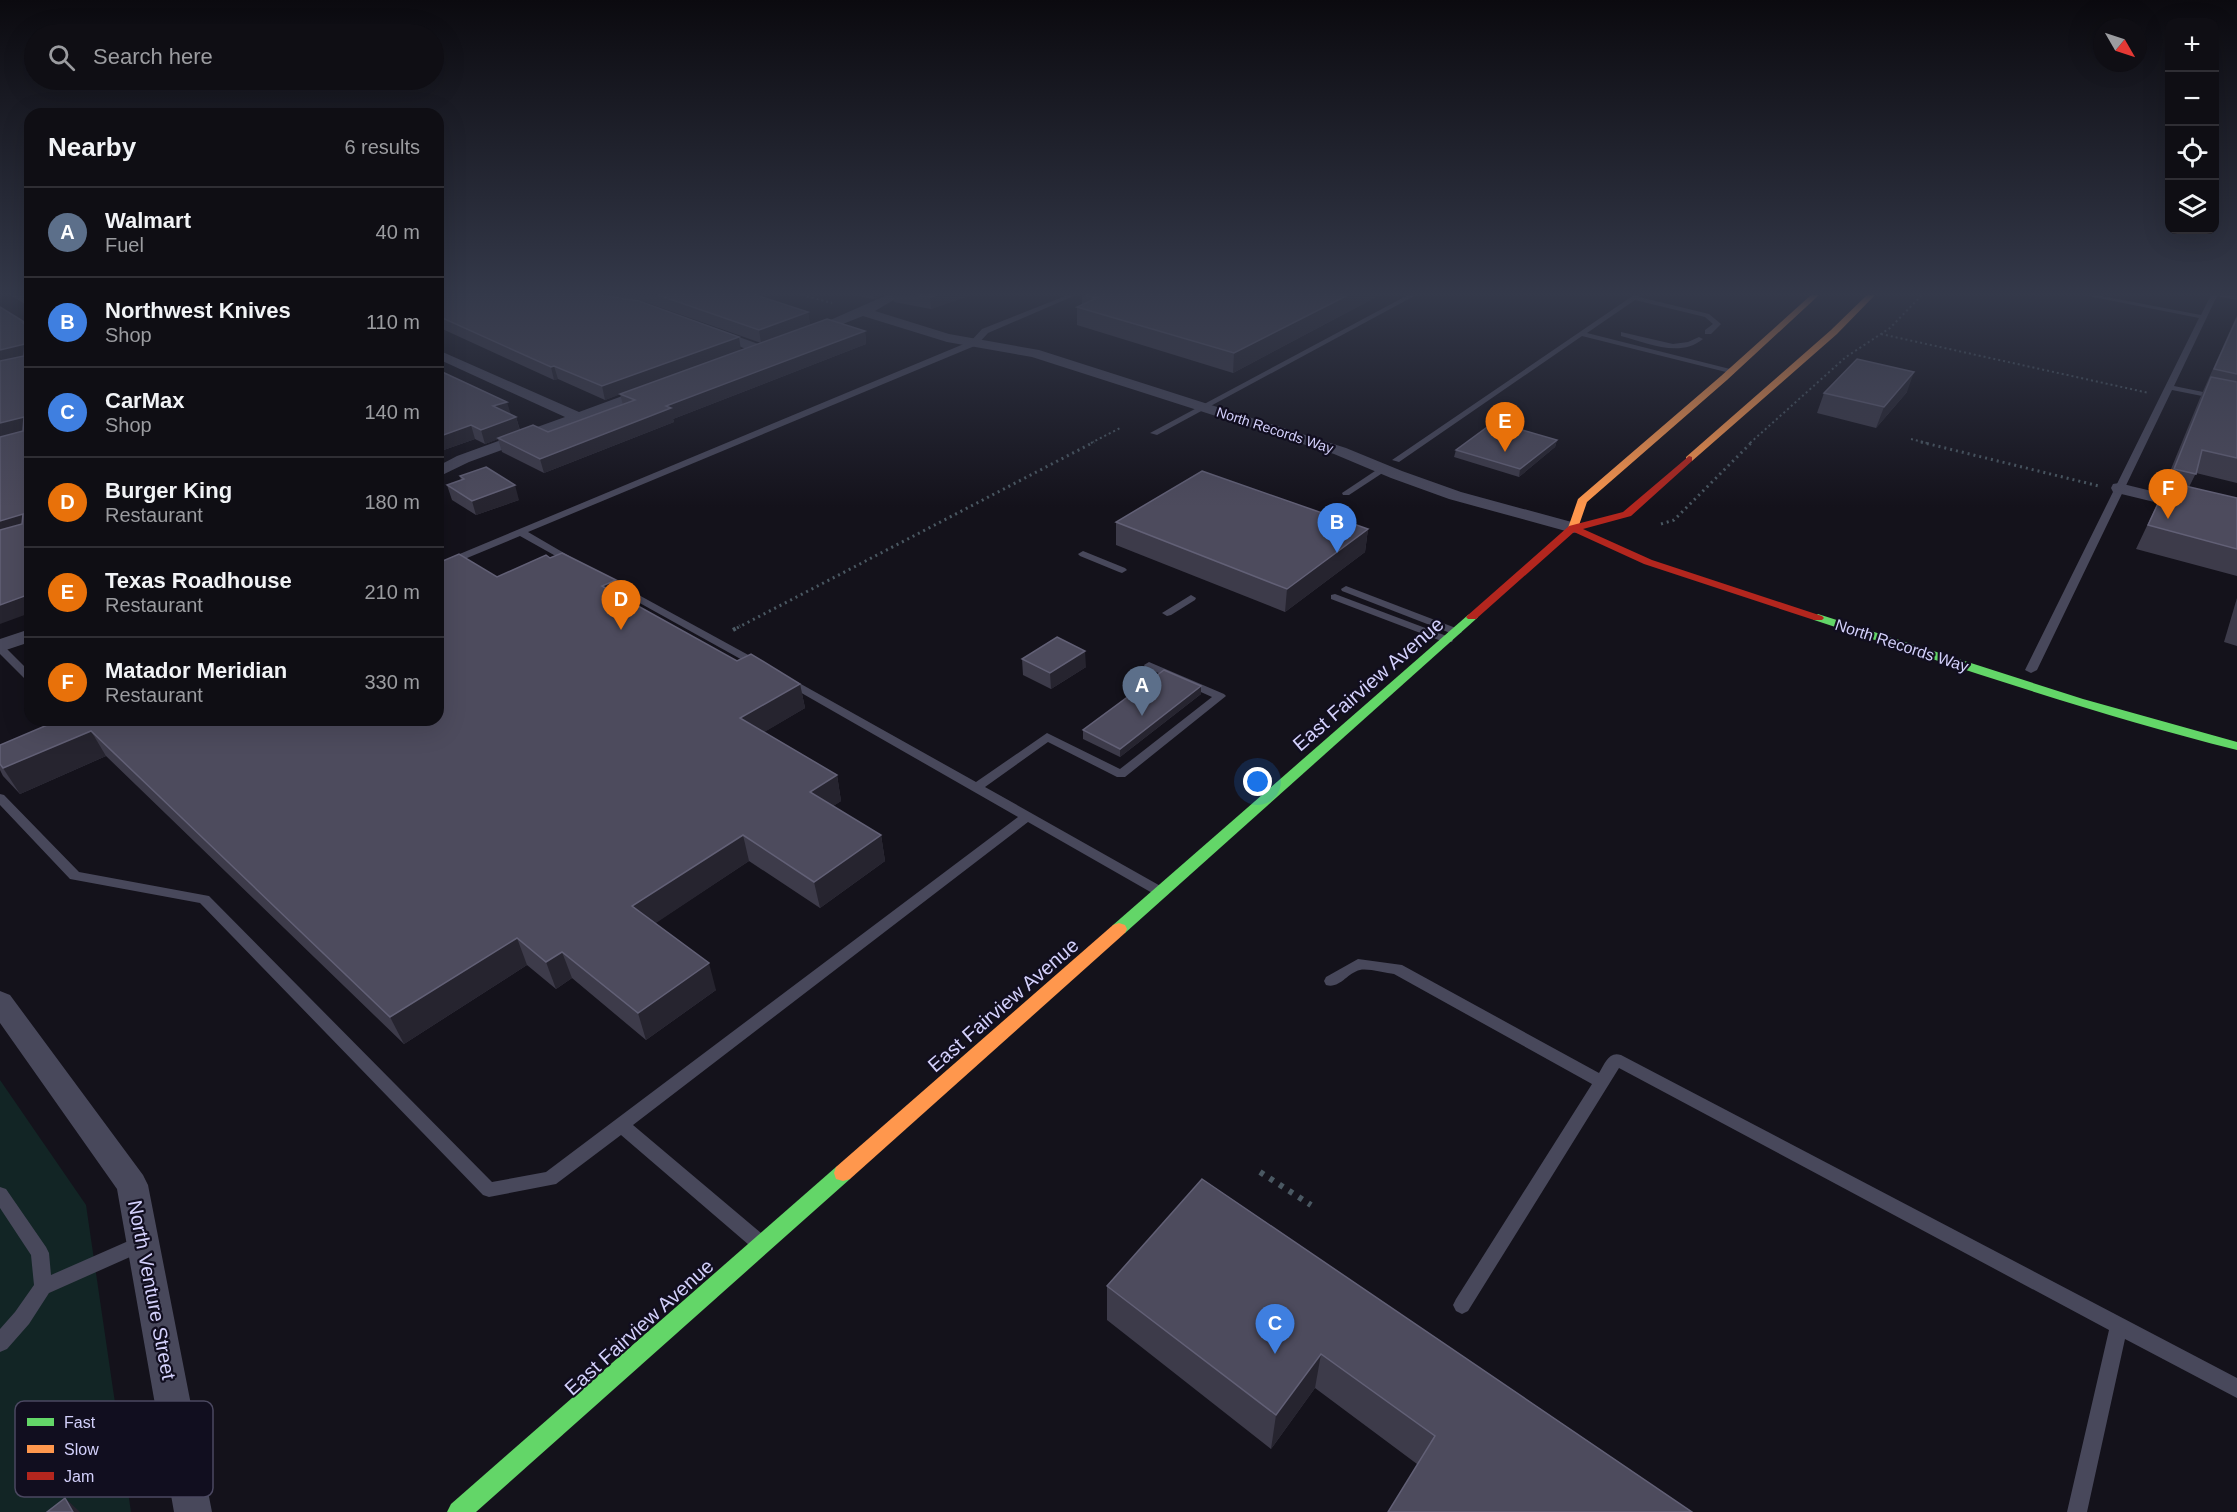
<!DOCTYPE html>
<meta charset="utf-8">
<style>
:root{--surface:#0f0e14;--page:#18171d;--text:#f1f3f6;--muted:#9b9ca0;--line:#2f2e34;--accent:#908ead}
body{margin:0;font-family:Helvetica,sans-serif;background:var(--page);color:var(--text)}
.controls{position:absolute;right:18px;top:18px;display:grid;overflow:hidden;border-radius:12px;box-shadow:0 6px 24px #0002}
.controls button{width:54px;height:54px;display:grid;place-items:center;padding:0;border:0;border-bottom:2px solid var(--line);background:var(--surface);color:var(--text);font:30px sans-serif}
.compass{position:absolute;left:2093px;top:18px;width:54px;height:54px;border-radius:50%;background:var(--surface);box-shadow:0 6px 24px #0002;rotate:129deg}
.you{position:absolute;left:1258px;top:782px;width:21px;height:21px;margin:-15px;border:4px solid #fff;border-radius:50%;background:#1a73e8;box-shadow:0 0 0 9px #1a73e833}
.badge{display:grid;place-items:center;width:39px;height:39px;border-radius:50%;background:var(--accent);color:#fff;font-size:20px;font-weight:700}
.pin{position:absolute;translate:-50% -50px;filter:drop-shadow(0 2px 3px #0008)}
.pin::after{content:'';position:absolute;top:32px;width:21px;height:18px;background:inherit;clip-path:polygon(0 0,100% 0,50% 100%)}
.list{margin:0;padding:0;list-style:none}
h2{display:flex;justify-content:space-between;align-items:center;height:78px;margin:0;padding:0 24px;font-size:26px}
h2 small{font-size:20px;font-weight:400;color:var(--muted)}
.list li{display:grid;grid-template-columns:39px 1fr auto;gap:18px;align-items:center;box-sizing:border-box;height:90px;padding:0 24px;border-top:2px solid var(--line)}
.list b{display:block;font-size:22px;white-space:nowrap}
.list p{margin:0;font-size:20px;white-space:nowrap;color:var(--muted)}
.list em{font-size:20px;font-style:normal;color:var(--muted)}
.icon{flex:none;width:33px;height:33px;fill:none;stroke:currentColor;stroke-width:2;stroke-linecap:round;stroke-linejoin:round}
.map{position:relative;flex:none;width:2237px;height:1512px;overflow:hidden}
.search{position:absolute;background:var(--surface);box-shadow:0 6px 24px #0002;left:24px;top:24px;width:420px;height:66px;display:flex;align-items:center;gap:15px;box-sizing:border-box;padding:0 21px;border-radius:33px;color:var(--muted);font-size:22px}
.panel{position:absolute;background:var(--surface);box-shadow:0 6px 24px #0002;left:24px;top:108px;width:420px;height:618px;border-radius:18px}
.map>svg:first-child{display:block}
</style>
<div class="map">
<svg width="2237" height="1512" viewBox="0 0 2237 1512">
<rect width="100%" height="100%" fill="#14121b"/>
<polygon fill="#122525" points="0,1080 86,1205 131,1512 0,1512"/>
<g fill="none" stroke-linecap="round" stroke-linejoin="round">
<g stroke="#4a5862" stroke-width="2" stroke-dasharray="2 3" stroke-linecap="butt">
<polyline points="802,295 832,303"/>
<polyline points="1881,334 2149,393"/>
<polyline points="1911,439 1927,443"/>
<polyline points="1091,443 1122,427"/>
<polyline points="1750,443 1846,357 1890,328 1922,295"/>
</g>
<g stroke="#4a5862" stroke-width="3" stroke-dasharray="2 4" stroke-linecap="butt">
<polyline points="1921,442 2099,486"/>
<polyline points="1661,524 1674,520 1752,442"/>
<polyline points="737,628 1094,442"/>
</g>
<polyline stroke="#4a5862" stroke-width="4" stroke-dasharray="3 4.5" stroke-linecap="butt" points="733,630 740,626"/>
<polyline stroke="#4a5862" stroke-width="6" stroke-dasharray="4.5 7" stroke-linecap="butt" points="1260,1172 1311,1205"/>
<g fill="#48485b" fill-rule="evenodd">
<polygon points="1068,295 1076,295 988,333 977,345 528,532 576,560 576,564 570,564 520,536 438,570 438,563 971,341 982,329"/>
<polygon points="1408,295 1416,295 1157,435 1150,433"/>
<polygon points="1634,295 1641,295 1639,297 1709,314 1721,324 1711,334 1705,334 1705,330 1713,324 1705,317 1635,300 1587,333 1734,370 1734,374 1582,336 1399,462 1392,460"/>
<polygon points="2083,295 2096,295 2201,315 2211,295 2237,296 2237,300 2217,296 2174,386 2237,399 2237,403 2172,390 2037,670 2031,673 2025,670 2199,318"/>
<path d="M1621 332 1673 344 1688 342 1699 337 1703 339C1680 358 1647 343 1621 336Z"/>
<polygon points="1381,467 1384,468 1384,472 1349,495 1343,495 1342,493"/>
<polygon points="438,531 443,533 443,537 438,537"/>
<polygon points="1083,551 1125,568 1127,570 1122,573 1119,572 1080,556 1078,554"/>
<polygon points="604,576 763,663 764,665 759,668 755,667 600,581 599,579"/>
<polygon points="1346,586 1461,630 1462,632 1457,635 1453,634 1342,591 1341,589"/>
<polygon points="1335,594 1452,638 1453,640 1452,642 1444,642 1331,599 1331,595"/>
<polygon points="1191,595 1196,598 1195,600 1171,615 1167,616 1162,613"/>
<polygon points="0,645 4,646 30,672 30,681 26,680 0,654"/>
<polygon points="1149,662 1224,694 1226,696 1125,777 1117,777 1048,742 985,787 1164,888 1166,891 1164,894 1154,894 1028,822 633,1125 761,1233 764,1239 761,1245 755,1247 749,1245 621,1135 556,1184 489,1197 483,1195 200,903 70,879 0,805 0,794 4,795 79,872 209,896 492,1182 546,1172 1018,817 784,683 782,681 784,679 792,679 976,782 1047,733 1120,769 1212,697 1145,667 1144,665"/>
<path d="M1358 959 1402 965 1599 1073C1605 1063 1609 1051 1621 1055L2237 1378V1398L2125 1339 2087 1512H2067L2109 1330 1619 1068 1468 1311 1462 1314 1456 1311 1453 1305 1456 1299 1592 1084 1394 974C1386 973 1367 968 1360 970 1347 973 1340 989 1326 985L1324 981 1326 977Z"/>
<polygon points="0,1187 6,1189 46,1247 49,1253 51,1275 142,1235 148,1237 151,1243 148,1249 49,1293 29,1324 7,1349 0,1352 0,1329 15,1312 34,1285 31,1255 0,1208"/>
</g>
<g fill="#48485b" fill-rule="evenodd">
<polygon points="10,295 25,295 30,298 30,307"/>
<polygon points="887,295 902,295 875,311 949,334 1039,350 1346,448 1402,471 1461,492 1579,524 1582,528 1579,532 1573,533 1449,499 1391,478 1334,454 1032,357 947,342 863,316 815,335 810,336 803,332"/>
<polygon points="711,327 767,347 769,350 767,353 757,353 706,334 704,331 706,328"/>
<polygon points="438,350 579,412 644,388 654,388 656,391 654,394 469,462 438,477 438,466 457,456 565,417 438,359"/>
<polygon points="2119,483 2237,512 2237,522 2113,492 2111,488 2113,484"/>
<polygon points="30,629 30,642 0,652 0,639"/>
<polygon points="0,991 10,995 143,1175 148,1185 212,1512 174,1512 117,1189 0,1023"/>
</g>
<g fill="#63d668" fill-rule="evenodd">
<polygon points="1472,613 1476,615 1478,617 1476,619 1125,933 1113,933 1111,929 1113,925 1468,615"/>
<path d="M1818 614 2083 699 2237 742V750C2094 714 1954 666 1814 620L1812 618Z"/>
<polygon points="843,1165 850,1167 852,1173 850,1179 476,1512 447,1512 451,1504 836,1167"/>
</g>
<g fill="#ff974d" fill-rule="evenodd">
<polygon points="1811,295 1819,295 1727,380 1587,502 1578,528 1573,531 1569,530 1568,528 1578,499 1721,376"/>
<polygon points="1867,295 1875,295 1837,334 1692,461 1686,461 1686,457 1831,330"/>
<polygon points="1119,923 1125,925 1127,929 1125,933 850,1179 843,1181 836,1179 834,1173 836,1167 1113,925"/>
</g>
<polygon fill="#b3261e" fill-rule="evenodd" points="1689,456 1692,457 1692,461 1631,516 1583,529 1652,560 1822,616 1824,618 1822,620 1814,620 1644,564 1574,532 1476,619 1468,619 1466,617 1468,615 1569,526 1623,512"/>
</g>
<g fill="#3d3b4a">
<polygon points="604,295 756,295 808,312 810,325 761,343 645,302"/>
<polygon points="853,295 883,295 874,299"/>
<polygon points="893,295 971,295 931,309 894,302"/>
<polygon points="1082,295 1380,295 1233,373 1077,325 1077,307 1082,305"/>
<polygon points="438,296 741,350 865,331 866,344 673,419 674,422 544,473 502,452 498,439 485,444 475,439 438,452 438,370 516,417 520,430 548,432 623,405 620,394 605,400 558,379 554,380 438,327"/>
<polygon points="2237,315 2237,483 2196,473 2189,487 2237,498 2237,576 2136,549 2163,492 2162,491 2200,398"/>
<polygon points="1907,392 1876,428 1817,413 1824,393"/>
<polygon points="1557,440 1555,447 1519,477 1454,457 1456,450"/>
<polygon points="460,476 519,500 476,515 452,500 447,485 461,480"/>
<polygon points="1116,522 1368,529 1365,552 1285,612 1116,545"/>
<polygon points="497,577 621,597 737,661 800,684 805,708 764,732 837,775 841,801 833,806 881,835 885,861 820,908 749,861 655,923 716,990 646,1040 572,978 556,989 527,965 404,1044 106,756 20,794 3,776 0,770 0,745"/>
<polygon points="2237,598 2237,646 2224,642"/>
<polygon points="1022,659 1086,667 1051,689 1023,675"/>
<polygon points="1201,686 1201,694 1120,757 1083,739 1083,730"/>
<polygon points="1202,1179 1692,1512 1417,1464 1315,1388 1271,1449 1107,1320 1107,1286"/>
</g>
<g fill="#26242f">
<polygon points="874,295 883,295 874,299"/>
<polygon points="937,295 971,295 931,309 930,297"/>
<polygon points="1348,295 1380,295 1233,373 1234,353"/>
<polygon points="808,312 810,325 761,343 759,330"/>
<polygon points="865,331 866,344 673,419 674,422 544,473 540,459 666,406"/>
<polygon points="739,337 741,350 605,400 602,386"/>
<polygon points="25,344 30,354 0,364 0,350"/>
<polygon points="554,366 558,379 554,380 551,367"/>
<polygon points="1914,372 1907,392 1876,428 1884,407"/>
<polygon points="507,402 511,415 493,406"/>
<polygon points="24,417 30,428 0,439 0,423"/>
<polygon points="516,417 520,431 485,444 481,430"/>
<polygon points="471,425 475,439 438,452 438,437"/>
<polygon points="1557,440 1555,447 1519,477 1520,469"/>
<polygon points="515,485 519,500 476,515 472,501"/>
<polygon points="23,514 30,526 0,538 0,521"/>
<polygon points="1368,529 1365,552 1285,612 1287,589"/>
<polygon points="616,580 623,603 602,586"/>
<polygon points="30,594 30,613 0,624 0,605"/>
<polygon points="1085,651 1086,667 1051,689 1050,673"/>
<polygon points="800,684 805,708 746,743 740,718"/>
<polygon points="1201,686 1201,694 1120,757 1120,749"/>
<polygon points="91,731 106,756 20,794 3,768"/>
<polygon points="837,775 841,801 815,818 810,792"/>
<polygon points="743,835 749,861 641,933 632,906"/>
<polygon points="881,835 885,861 820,908 814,882"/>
<polygon points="517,938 527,965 404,1044 390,1017"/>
<polygon points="562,952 572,978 556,989 546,962"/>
<polygon points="709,963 716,990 646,1040 638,1013"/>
<polygon points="1321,1354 1315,1388 1271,1449 1276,1415"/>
<polygon points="65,1498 80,1512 73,1512"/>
</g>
<g fill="#4d4b5d" stroke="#626076" stroke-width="1.5">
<polygon points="439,295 600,295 639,301 739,337 602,386 554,366 551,367 438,316 438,296"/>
<polygon points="658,295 756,295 808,312 759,330"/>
<polygon points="917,295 937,295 930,297"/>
<polygon points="1085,295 1348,295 1234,353 1077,307 1097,298"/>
<polygon points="0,307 26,323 23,323 30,328 30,594 0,605 0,530 22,524 23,514 0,521 0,437 23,431 24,417 0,423 0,361 24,356 25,344 0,350"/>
<polygon points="2237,318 2237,374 2214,369"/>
<polygon points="827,319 865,331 666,406 671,408 540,459 498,438 533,425 548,432 635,400 620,394"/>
<polygon points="1857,359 1914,372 1884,407 1824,393"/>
<polygon points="438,370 507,402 493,406 516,417 481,430 471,425 438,437"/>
<polygon points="2211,377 2237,382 2237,458 2202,450 2196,474 2174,469"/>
<polygon points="1494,422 1557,440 1520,469 1456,450"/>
<polygon points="486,467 515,485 472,501 447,485 464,479 460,476"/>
<polygon points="1202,471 1368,529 1287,589 1116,522"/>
<polygon points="2168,482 2237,498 2237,549 2148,525"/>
<polygon points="562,553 616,580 602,586 737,661 751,654 800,684 740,718 837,775 810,792 881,835 814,882 743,835 632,906 709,963 638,1013 562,952 546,962 517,938 390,1017 91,731 3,768 0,764 0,745 59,720 438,720 438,563 459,554 497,577 546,555 550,558"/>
<polygon points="1057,637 1085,651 1050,673 1022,659"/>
<polygon points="1164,670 1201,686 1120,749 1083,730"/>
<polygon points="1202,1179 1692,1512 1388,1512 1435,1436 1321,1354 1276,1415 1107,1286"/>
<polygon points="65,1498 73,1512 47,1512"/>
</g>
<linearGradient id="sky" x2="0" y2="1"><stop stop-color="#0b0a0f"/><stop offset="0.58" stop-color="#34394a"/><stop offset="1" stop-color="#34394a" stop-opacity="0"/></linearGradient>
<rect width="2237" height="507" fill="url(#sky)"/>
<g text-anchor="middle" stroke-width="4.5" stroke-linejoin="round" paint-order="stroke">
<g font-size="14" fill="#d3d0fb" stroke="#110e1f">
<text transform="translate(1275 430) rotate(18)" y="5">North Records Way</text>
</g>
<g font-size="16" fill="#d3d0fb" stroke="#110e1f">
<text transform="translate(1902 645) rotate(18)" y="6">North Records Way</text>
</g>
<g font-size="20" fill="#d3d0fb" stroke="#110e1f">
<text transform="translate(1368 684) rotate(-41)" y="7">East Fairview Avenue</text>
<text transform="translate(1003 1005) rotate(-41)" y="7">East Fairview Avenue</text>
<text transform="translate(152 1290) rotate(79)" y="7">North Venture Street</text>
<text transform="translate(639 1327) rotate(-42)" y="7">East Fairview Avenue</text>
</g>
</g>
<rect x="15" y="1401" width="198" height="96" rx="9" fill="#110e1f" stroke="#4b4861" stroke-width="1.5"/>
<rect x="27" y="1418" width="27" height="8" fill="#63d668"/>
<rect x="27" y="1445" width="27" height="8" fill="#ff974d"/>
<rect x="27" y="1472" width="27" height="8" fill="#b3261e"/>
<g font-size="16" fill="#d3d0fb">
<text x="64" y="1428">Fast</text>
<text x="64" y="1455">Slow</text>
<text x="64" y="1482">Jam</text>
</g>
</svg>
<div class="controls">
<button>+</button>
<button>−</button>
<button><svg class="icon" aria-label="locate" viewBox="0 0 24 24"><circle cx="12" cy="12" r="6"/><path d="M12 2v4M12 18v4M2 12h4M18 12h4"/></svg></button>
<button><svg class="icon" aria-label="layers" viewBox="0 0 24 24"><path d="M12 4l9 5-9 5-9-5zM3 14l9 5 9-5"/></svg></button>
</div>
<svg class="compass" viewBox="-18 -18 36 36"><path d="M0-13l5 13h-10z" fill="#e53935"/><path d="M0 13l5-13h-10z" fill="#9b9ca0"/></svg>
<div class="you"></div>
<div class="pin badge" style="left:1142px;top:716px;background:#5c6f8a">A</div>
<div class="pin badge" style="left:1337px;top:553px;background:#3f7fe0">B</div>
<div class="pin badge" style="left:1275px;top:1354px;background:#3f7fe0">C</div>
<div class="pin badge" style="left:621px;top:630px;background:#e8710a">D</div>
<div class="pin badge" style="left:1505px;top:452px;background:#e8710a">E</div>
<div class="pin badge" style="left:2168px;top:519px;background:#e8710a">F</div>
<div class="search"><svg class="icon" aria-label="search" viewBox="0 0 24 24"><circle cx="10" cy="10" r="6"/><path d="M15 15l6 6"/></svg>Search here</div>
<section class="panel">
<h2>Nearby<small>6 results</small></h2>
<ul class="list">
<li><span class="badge" style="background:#5c6f8a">A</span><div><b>Walmart</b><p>Fuel</p></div><em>40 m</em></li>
<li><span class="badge" style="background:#3f7fe0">B</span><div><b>Northwest Knives</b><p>Shop</p></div><em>110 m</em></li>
<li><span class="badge" style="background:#3f7fe0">C</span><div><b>CarMax</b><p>Shop</p></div><em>140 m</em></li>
<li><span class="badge" style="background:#e8710a">D</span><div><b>Burger King</b><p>Restaurant</p></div><em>180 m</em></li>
<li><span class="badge" style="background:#e8710a">E</span><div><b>Texas Roadhouse</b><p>Restaurant</p></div><em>210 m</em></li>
<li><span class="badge" style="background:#e8710a">F</span><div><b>Matador Meridian</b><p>Restaurant</p></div><em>330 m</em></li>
</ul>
</section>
</div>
